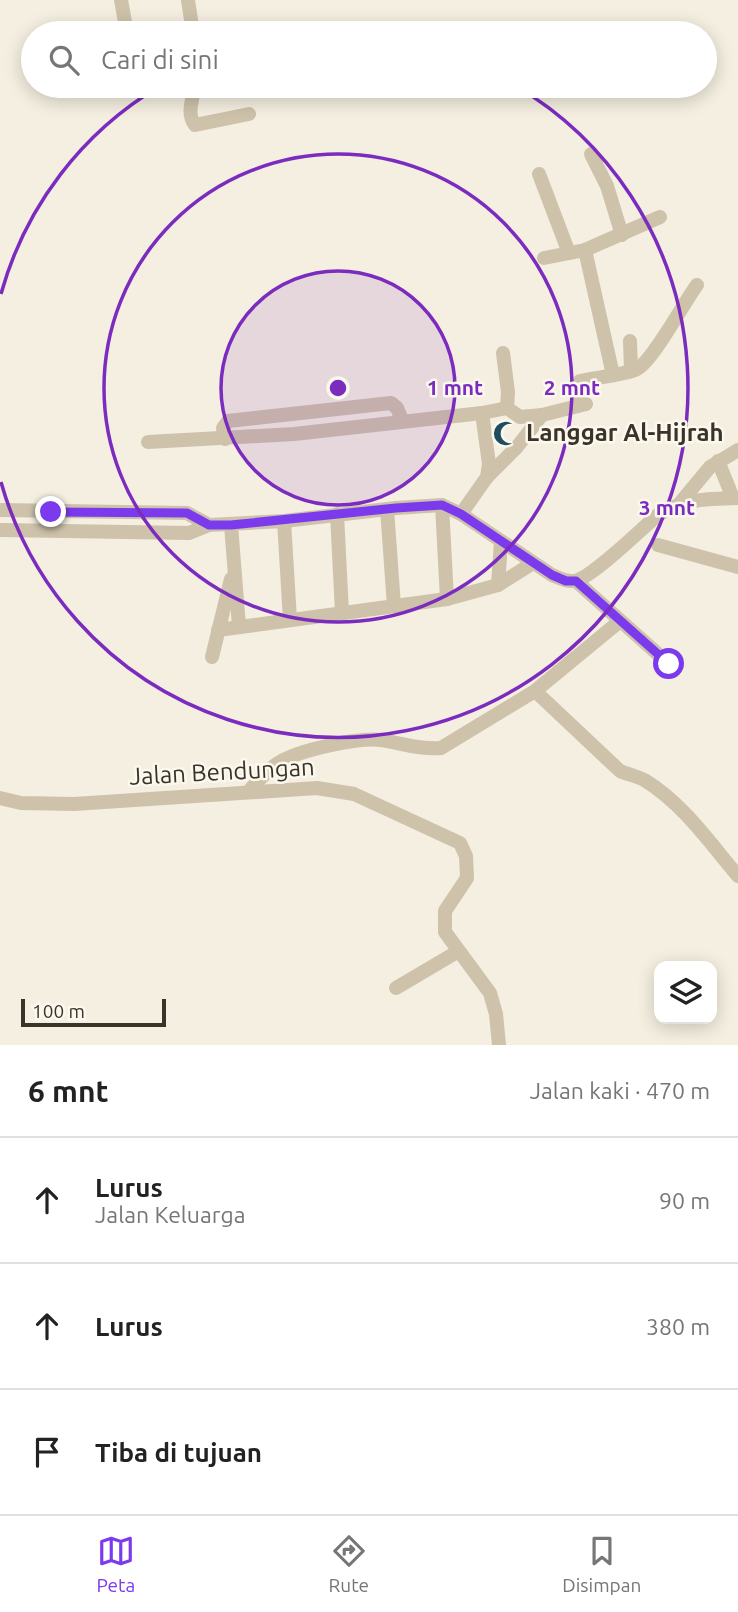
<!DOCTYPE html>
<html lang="id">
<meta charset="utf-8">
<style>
:root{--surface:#fff;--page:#f2f2f2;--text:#222;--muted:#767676;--line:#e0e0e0;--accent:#7c3aed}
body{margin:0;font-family:Ubuntu,sans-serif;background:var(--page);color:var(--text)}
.controls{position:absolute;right:21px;bottom:21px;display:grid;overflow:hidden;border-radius:14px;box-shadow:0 4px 18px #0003}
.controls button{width:63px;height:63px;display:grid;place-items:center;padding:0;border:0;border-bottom:2px solid var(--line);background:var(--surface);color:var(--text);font:35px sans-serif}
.scale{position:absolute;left:21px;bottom:18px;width:145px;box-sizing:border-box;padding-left:7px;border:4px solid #3b332a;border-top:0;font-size:19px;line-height:24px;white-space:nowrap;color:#3b332a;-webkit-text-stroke:5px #fbf8ed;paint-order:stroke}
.stop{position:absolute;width:21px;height:21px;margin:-16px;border:5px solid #7c3aed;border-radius:50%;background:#fff}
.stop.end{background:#7c3aed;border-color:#fff;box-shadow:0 2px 7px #0008}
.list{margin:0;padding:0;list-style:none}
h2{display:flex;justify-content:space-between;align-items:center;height:91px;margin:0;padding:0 28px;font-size:30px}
h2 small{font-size:23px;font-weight:400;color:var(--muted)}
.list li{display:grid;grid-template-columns:46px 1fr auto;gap:21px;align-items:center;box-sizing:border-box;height:126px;padding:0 28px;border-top:2px solid var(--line)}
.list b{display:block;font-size:26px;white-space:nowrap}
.list p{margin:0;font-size:23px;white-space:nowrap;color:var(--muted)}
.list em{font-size:23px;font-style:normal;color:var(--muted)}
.icon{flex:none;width:38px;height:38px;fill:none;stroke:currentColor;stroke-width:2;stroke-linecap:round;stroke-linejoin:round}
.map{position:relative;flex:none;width:738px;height:1045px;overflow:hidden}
.search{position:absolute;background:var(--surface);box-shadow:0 4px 18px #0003;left:21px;right:21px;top:21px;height:77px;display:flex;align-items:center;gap:18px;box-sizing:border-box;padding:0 24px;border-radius:38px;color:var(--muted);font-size:26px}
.sheet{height:469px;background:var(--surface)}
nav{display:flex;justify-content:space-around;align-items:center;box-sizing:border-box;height:98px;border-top:2px solid var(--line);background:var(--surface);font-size:19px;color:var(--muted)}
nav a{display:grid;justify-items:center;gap:4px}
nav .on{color:var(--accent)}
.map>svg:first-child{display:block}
</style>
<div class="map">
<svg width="738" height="1045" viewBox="0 0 738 1045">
<rect width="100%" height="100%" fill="#f4efe0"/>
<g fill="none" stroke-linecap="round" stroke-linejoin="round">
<g stroke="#cec2ab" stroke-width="14">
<polyline points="121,0 127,33"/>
<polyline points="188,0 193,33"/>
<path d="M195 86C193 98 186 114 195 125L249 114"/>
<polyline points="591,154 607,186 622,235"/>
<polyline points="539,174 569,253"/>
<polyline points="585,250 613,375"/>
<polyline points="544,258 585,250 660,217"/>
<polyline points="630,341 631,370"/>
<polyline points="503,353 508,392 507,408"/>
<path d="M577 406V390L580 381C598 377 617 376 635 370 651 365 684 302 697 285"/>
<polyline points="482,413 489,464 487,477"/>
<polyline points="225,439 223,428 228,421 391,403 397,408 402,420"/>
<polyline points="148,442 294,434 482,413 507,408 520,417 542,415"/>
<polyline points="718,461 733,498"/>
<polyline points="680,503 710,467 738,450"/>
<polyline points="442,505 447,599"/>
<polyline points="387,509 394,606"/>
<polyline points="0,510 187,513 209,525"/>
<polyline points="337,514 342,613"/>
<polyline points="461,514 487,477 517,447 542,415 586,404"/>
<polyline points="284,521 290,620"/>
<polyline points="231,525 239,626"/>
<path d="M0 530 189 533 209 525 284 521 396 508 442 505 461 514 552 575C559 578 566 582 574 581 591 579 642 528 658 515 686 498 706 499 738 498"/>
<polyline points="658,545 738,567"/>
<polyline points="576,581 669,664"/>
<polyline points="498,585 501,542"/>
<polyline points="218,630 447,599 498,585 533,563"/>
<polyline points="212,657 231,579"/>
<path d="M535 691 620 771C629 775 638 776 646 781 683 804 710 843 738 876"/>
<path d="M248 792C258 782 267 769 280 762 300 750 358 737 381 740 401 743 421 750 441 748L535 691 620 621"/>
<polyline points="0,798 21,803 74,804 317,788 354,794 460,843 466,856 467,878 445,911 445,932 490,993 496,1014 499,1045"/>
<polyline points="396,988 457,952"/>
</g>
</g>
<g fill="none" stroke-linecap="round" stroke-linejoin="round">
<polyline stroke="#7c3aed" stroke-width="9" points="51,512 187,513 209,525 231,525 396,508 442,505 461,514 552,575 566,581 576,581 669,664"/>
</g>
<circle cx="338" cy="388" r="117" fill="#7b2cbf" fill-opacity=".12"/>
<g fill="none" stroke="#7b2cbf" stroke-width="3.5">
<circle cx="338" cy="388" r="117"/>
<circle cx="338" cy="388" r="234"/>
<path d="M1 294A350 350 0 0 1 160 86M516 86A350 350 0 1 1 1 482"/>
</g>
<defs>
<symbol id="mosque-bare" viewBox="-9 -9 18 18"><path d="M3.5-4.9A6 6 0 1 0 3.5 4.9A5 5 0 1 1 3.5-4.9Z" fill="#1e4d5f" stroke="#fbf8ed" stroke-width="2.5" paint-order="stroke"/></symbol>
</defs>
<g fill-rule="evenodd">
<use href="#mosque-bare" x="488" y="416" width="35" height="35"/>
</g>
<g text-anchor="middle" stroke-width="5" stroke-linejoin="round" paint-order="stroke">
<g font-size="24" font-weight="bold" fill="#3b332a" stroke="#fbf8ed" text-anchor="start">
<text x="526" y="441">Langgar Al-Hijrah</text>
</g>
<g font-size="24" fill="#3b332a" stroke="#fbf8ed">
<text transform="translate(222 772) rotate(-3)" y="8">Jalan Bendungan</text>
</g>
</g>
<circle cx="338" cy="388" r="10" fill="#7b2cbf" stroke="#fbf8ed" stroke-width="3.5"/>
<g font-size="21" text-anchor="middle" font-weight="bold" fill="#7b2cbf" stroke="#fbf8ed" stroke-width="5" stroke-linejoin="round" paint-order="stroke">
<text x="455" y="395">1 mnt</text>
<text x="572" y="395">2 mnt</text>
<text x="667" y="515">3 mnt</text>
</g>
</svg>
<div class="controls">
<button><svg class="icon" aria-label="layers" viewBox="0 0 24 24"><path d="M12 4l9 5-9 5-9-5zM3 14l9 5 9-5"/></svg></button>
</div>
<div class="scale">100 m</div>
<div class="stop" style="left:669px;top:664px"></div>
<div class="stop end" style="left:51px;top:512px"></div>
<div class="search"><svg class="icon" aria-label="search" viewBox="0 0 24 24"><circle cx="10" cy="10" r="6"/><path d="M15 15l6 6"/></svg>Cari di sini</div>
</div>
<section class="sheet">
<h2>6 mnt<small>Jalan kaki · 470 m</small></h2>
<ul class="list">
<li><svg class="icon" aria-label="ahead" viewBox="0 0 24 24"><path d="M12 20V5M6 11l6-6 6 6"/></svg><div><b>Lurus</b><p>Jalan Keluarga</p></div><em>90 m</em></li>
<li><svg class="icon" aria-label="ahead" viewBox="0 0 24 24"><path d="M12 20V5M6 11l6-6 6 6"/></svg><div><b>Lurus</b></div><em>380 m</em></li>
<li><svg class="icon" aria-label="arrive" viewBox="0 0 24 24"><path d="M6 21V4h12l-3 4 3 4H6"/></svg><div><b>Tiba di tujuan</b></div></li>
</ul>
</section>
<nav>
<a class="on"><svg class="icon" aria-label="map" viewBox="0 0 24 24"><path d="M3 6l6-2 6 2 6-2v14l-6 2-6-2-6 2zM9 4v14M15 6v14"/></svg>Peta</a>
<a><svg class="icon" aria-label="directions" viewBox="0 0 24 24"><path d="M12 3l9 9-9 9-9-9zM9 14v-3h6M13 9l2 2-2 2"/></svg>Rute</a>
<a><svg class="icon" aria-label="saved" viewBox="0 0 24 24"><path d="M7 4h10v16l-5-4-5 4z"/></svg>Disimpan</a>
</nav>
